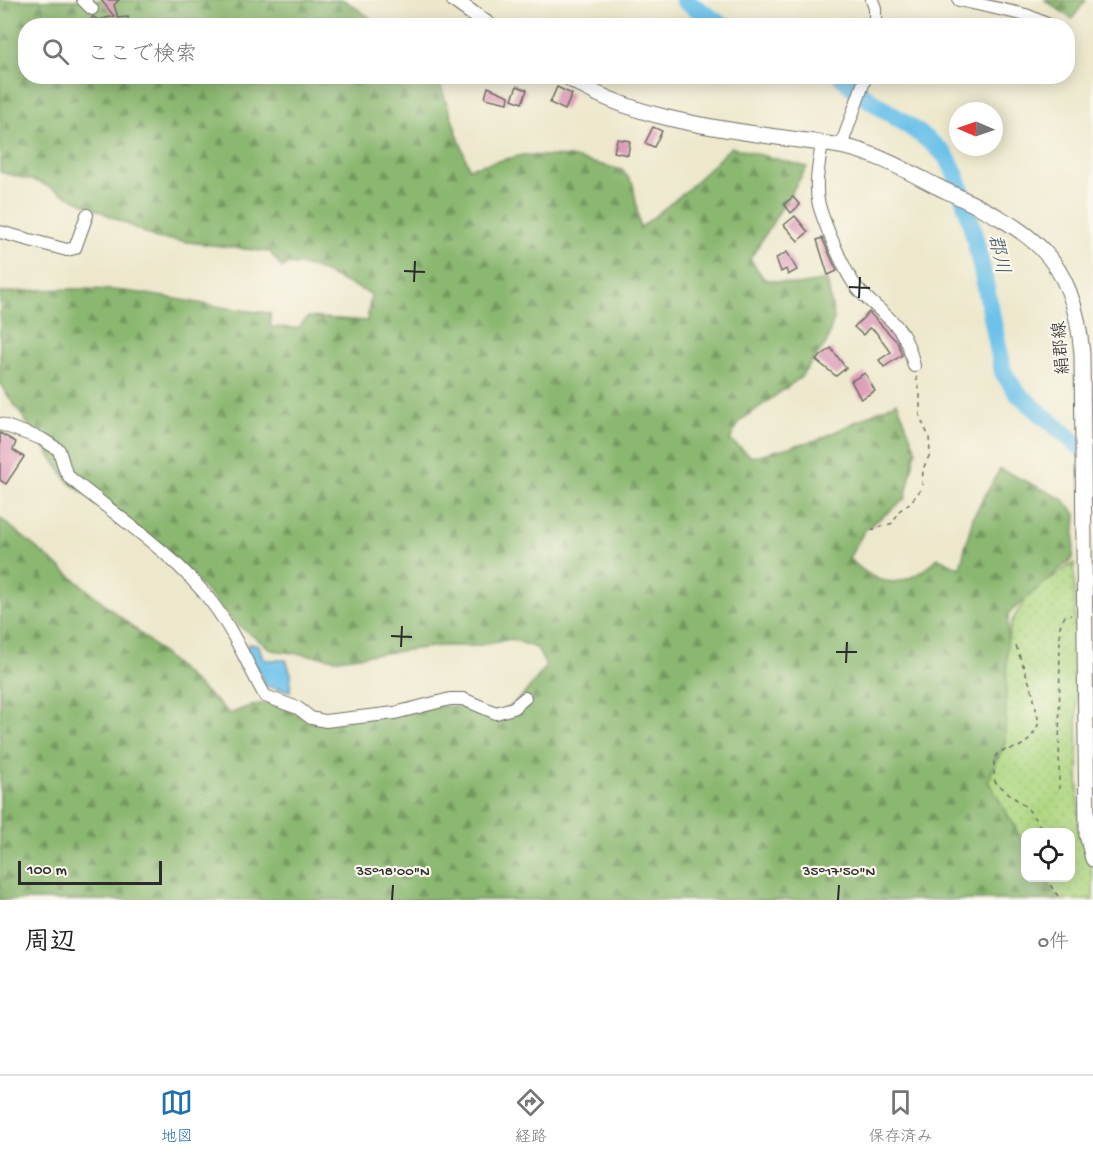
<!DOCTYPE html>
<html lang="ja">
<meta charset="utf-8">
<style>
:root{--surface:#fff;--page:#f2f2f2;--text:#222;--muted:#767676;--line:#e0e0e0;--accent:#1f6fb2}
body{margin:0;font-family:"Gochi Hand","Klee One",sans-serif;background:var(--page);color:var(--text)}
.controls{position:absolute;right:18px;bottom:18px;display:grid;overflow:hidden;border-radius:12px;box-shadow:0 3px 15px #0003}
.controls button{width:54px;height:54px;display:grid;place-items:center;padding:0;border:0;border-bottom:2px solid var(--line);background:var(--surface);color:var(--text);font:30px sans-serif}
.compass{position:absolute;left:949px;top:102px;width:54px;height:54px;border-radius:50%;background:var(--surface);box-shadow:0 3px 15px #0003;rotate:272deg}
.scale{position:absolute;left:18px;bottom:15px;width:144px;box-sizing:border-box;padding-left:6px;border:3px solid #2b2b2b;border-top:0;font-size:16px;line-height:21px;white-space:nowrap;color:#2b2b2b;-webkit-text-stroke:4px #fbf7ec;paint-order:stroke}
.list{margin:0;padding:0;list-style:none}
h2{display:flex;justify-content:space-between;align-items:center;height:78px;margin:0;padding:0 24px;font-size:26px}
h2 small{font-size:20px;font-weight:400;color:var(--muted)}
.icon{flex:none;width:33px;height:33px;fill:none;stroke:currentColor;stroke-width:2;stroke-linecap:round;stroke-linejoin:round}
.map{position:relative;flex:none;width:1093px;height:900px;overflow:hidden}
.search{position:absolute;background:var(--surface);box-shadow:0 3px 15px #0003;left:18px;right:18px;top:18px;height:66px;display:flex;align-items:center;gap:15px;box-sizing:border-box;padding:0 21px;border-radius:24px;color:var(--muted);font-size:22px}
.sheet{height:174px;background:var(--surface)}
nav{display:flex;justify-content:space-around;align-items:center;box-sizing:border-box;height:84px;border-top:2px solid var(--line);background:var(--surface);font-size:16px;color:var(--muted)}
nav a{display:grid;justify-items:center;gap:3px}
nav .on{color:var(--accent)}
.map>svg:first-child{display:block}
</style>
<div class="map">
<svg width="1093" height="900" viewBox="0 0 1093 900">
<defs>
<pattern id="grass-dots" width="8" height="8" patternUnits="userSpaceOnUse" patternTransform="scale(1.5)"><rect width="8" height="8" fill="#afd883"/><path d="M2 2h.1M6 6h.1" fill="none" stroke="#97ba71" stroke-width="1.8" stroke-linecap="round"/></pattern>
<pattern id="forest-firs" width="22" height="20" patternUnits="userSpaceOnUse" patternTransform="scale(1.5)"><rect width="22" height="20" fill="#8bb871"/><path d="M5 1l3.5 6h-7zM16 11l3.5 6h-7z" fill="#72965d"/></pattern>
</defs>
<rect width="100%" height="100%" fill="#fbf7ec"/>
<filter id="ink" filterUnits="userSpaceOnUse"><feTurbulence type="fractalNoise" baseFrequency=".0167" numOctaves="2"/><feDisplacementMap in="SourceGraphic" scale="12" xChannelSelector="R" yChannelSelector="G"/><feConvolveMatrix kernelMatrix="1 2 1 2 8 2 1 2 1" color-interpolation-filters="sRGB"/></filter>
<filter id="wash" filterUnits="userSpaceOnUse"><feTurbulence type="fractalNoise" baseFrequency=".008" numOctaves="4" result="noise"/><feDisplacementMap in="SourceGraphic" scale="24" xChannelSelector="R" yChannelSelector="G"/><feGaussianBlur stdDeviation="1.35" result="paint"/><feColorMatrix in="noise" values="0 0 0 0 0 0 0 0 0 0 0 0 0 0 0 0 0 1.4 0 .05"/><feComposite in="paint" operator="in"/></filter>
<g filter="url(#wash)">
<rect width="100%" height="100%" fill="#ede8cc"/>
<path fill="url(#grass-dots)" stroke="#6d8257" stroke-width="1.5" fill-rule="evenodd" d="M1074 563 1079 822 1093 877V900H1030L977 768 1012 621 1029 593ZM1026 832H1070V878H1026Z"/>
<g fill="url(#forest-firs)" stroke="#5b724e" stroke-width="1.5">
<path d="M0 0H344L381 25 26 26V76L433 77 440 84 469 168 523 155 570 157 622 170 633 184 640 228 687 190 731 147 807 167 750 259 764 279 798 285 827 280 834 318 827 342 800 378 740 421 730 440 752 457 820 439 897 402 916 450 905 499 865 530 849 558C881 591 906 588 938 558L960 568 973 517 1000 469 1063 499 1076 514 1073 558 1008 614 1005 743 988 781 1025 845 1026 878H1045L1058 900H0V518L140 633 230 714C267 698 276 699 309 722L441 706 468 707 496 719 524 694 546 667 537 648 511 639 475 646H440L337 659 272 650 235 623 164 546 69 483 0 384V293C42 289 82 287 124 291 173 296 221 310 270 313L271 327 298 328 308 317 367 321 371 294 312 267 288 264 282 268 270 252 156 238 39 182 0 172Z"/>
<polygon points="1045,0 1086,0 1072,19"/>
</g>
<polygon fill="#6dc2ea" stroke="#4c768a" stroke-width="1.5" points="248,644 259,645 262,657 266,660 286,660 291,674 290,691 266,686 247,649"/>
<g fill="none" stroke-linecap="round" stroke-linejoin="round">
<g stroke="#6dc2ea" stroke-width="18">
<polyline points="684,0 723,26"/>
<path d="M841 76C871 106 912 123 943 153 968 177 994 331 1003 372L1017 393 1093 458"/>
</g>
</g>
<g id="blocks">
<g fill="#db98b7">
<polygon points="101,0 119,0 114,5 118,18 128,17 129,26 86,26 93,17 99,20 114,16"/>
<polygon points="517,86 527,90 522,103 512,99"/>
<polygon points="488,87 509,96 508,103 485,98"/>
<polygon points="557,87 572,94 565,110 550,103"/>
<polygon points="653,127 662,131 654,147 645,143"/>
<polygon points="617,139 630,141 628,155 614,152"/>
<polygon points="793,197 800,205 791,213 784,204"/>
<polygon points="795,216 808,232 798,241 784,225"/>
<polygon points="822,238 837,271 828,275 817,240"/>
<polygon points="787,252 797,270 788,275 786,269 781,272 776,258"/>
<polygon points="869,312 897,342 902,355 884,367 879,360 891,352 875,331 869,328 863,335 854,327"/>
<polygon points="831,348 846,368 836,376 816,360"/>
<polygon points="865,373 875,391 861,399 851,381"/>
<polygon points="0,433 16,442 13,450 24,457 6,484 0,480"/>
</g>
</g>
</g>
<g filter="url(#ink)">
<use href="#blocks" fill-opacity="0" stroke="#6f6d63" stroke-width="1.5"/>
<g fill="none" stroke-linecap="round" stroke-linejoin="round">
<defs>
<g id="minor">
<polyline points="83,0 92,9"/>
<polyline points="872,0 875,8 875,26"/>
<polyline points="959,0 1026,15 1051,26"/>
<path d="M822 144C819 163 814 186 819 205 824 223 846 276 858 289 886 320 904 320 914 366"/>
<polyline points="841,146 866,76"/>
<polyline points="0,232 67,250 75,248 87,215"/>
<path d="M0 424 42 439 59 450 65 470 70 478C118 517 175 554 213 604 234 632 248 665 265 696L298 708 311 718 325 721 395 713 450 699H463L496 713 513 708 525 698"/>
</g>
<g id="major">
<polyline points="454,0 490,26"/>
<path d="M566 76C639 126 753 132 840 146 874 152 905 170 936 186 1023 228 1073 247 1082 354L1087 835 1093 859"/>
</g>
</defs>
<use href="#minor" stroke="#6f6d63" stroke-width="14"/>
<use href="#major" stroke="#6f6d63" stroke-width="17"/>
<g stroke="#6f6d63" stroke-width="1.5" stroke-dasharray="4.5 4.5" stroke-linecap="butt">
<polyline points="871,530 893,523 899,511 911,502 922,488 923,469 930,454 929,437 920,417 920,394 916,376"/>
<path d="M1016 646 1032 690 1039 723C1036 728 1033 736 1029 740 1007 760 989 736 995 782L1028 809 1044 832"/>
<polyline points="1059,790 1060,626 1065,616 1071,615"/>
<polyline points="1045,878 1061,900"/>
</g>
<use href="#minor" stroke="#fff" stroke-width="12"/>
<use href="#major" stroke="#fff" stroke-width="15"/>
</g>
</g>
<path fill="none" stroke="#2b2b2b" stroke-width="2" d="M404 271 425 272M414 282 415 261M849 287 870 288M859 298 860 277M391 636 412 637M401 647 402 626M836 652H857M846 663 847 642M392 900 393 885M838 900 839 885"/>
<g text-anchor="middle" stroke-width="4.5" stroke-linejoin="round" paint-order="stroke">
<g font-size="18" fill="#2b2b2b" stroke="#fbf7ec">
<text transform="translate(1060 348) rotate(-95)" y="6">絹郡線</text>
</g>
<g font-size="20" font-style="italic" fill="#3f5864" stroke="#fbf7ec">
<text transform="translate(1000 254) rotate(77)" y="7">郡川</text>
</g>
</g>
<g font-size="15" text-anchor="middle" fill="#2b2b2b" stroke="#fbf7ec" stroke-width="4.5" stroke-linejoin="round" paint-order="stroke">
<text x="393" y="875">35°18'00"N</text>
<text x="839" y="875">35°17'50"N</text>
</g>
</svg>
<div class="controls">
<button><svg class="icon" aria-label="locate" viewBox="0 0 24 24"><circle cx="12" cy="12" r="6"/><path d="M12 2v4M12 18v4M2 12h4M18 12h4"/></svg></button>
</div>
<svg class="compass" viewBox="-18 -18 36 36"><path d="M0-13l5 13h-10z" fill="#e53935"/><path d="M0 13l5-13h-10z" fill="#767676"/></svg>
<div class="scale">100 m</div>
<div class="search"><svg class="icon" aria-label="search" viewBox="0 0 24 24"><circle cx="10" cy="10" r="6"/><path d="M15 15l6 6"/></svg>ここで検索</div>
</div>
<section class="sheet">
<h2>周辺<small>0件</small></h2>
<ul class="list">
</ul>
</section>
<nav>
<a class="on"><svg class="icon" aria-label="map" viewBox="0 0 24 24"><path d="M3 6l6-2 6 2 6-2v14l-6 2-6-2-6 2zM9 4v14M15 6v14"/></svg>地図</a>
<a><svg class="icon" aria-label="directions" viewBox="0 0 24 24"><path d="M12 3l9 9-9 9-9-9zM9 14v-3h6M13 9l2 2-2 2"/></svg>経路</a>
<a><svg class="icon" aria-label="saved" viewBox="0 0 24 24"><path d="M7 4h10v16l-5-4-5 4z"/></svg>保存済み</a>
</nav>
